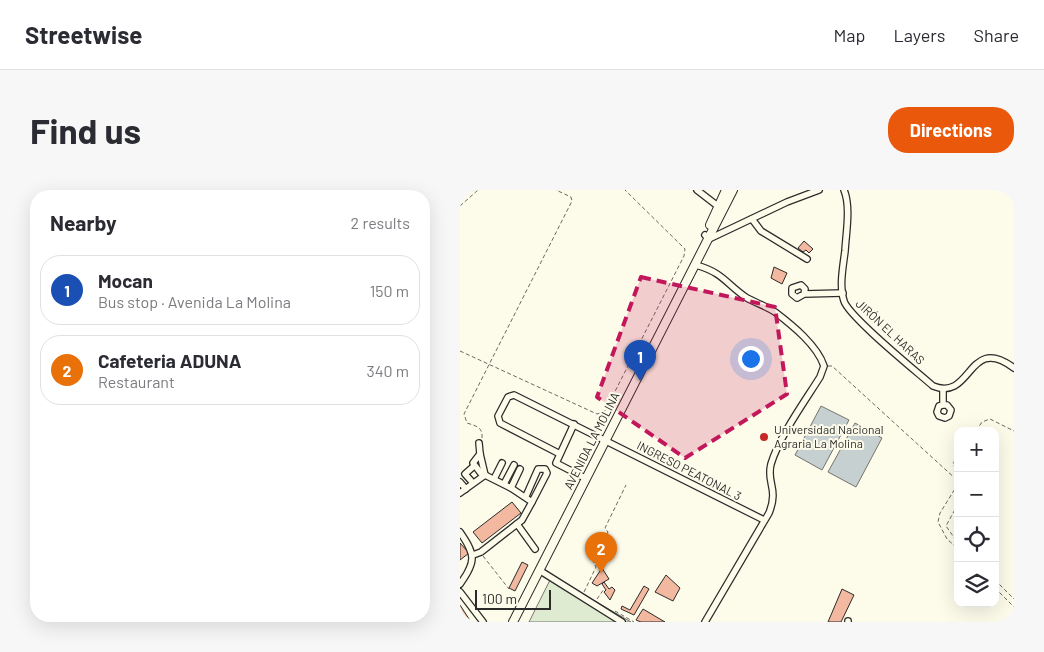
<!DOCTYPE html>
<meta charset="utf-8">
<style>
:root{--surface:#fff;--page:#f7f7f7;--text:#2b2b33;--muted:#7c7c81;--line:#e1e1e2;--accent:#ea580c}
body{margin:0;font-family:Barlow,sans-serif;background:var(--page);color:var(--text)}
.controls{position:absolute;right:15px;bottom:15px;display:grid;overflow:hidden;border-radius:10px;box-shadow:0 5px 20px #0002}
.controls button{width:45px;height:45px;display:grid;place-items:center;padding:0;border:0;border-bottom:1px solid var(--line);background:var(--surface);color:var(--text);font:25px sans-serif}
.scale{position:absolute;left:15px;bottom:12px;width:76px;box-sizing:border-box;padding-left:5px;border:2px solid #2b2b2b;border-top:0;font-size:14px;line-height:18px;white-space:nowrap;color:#2b2b2b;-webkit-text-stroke:4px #fdfbea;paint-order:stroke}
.you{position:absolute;left:290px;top:168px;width:18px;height:18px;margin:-12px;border:4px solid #fff;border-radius:50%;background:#1a73e8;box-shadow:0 0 0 8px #1a73e833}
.badge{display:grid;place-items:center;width:32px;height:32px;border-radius:50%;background:var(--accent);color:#fff;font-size:16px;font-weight:700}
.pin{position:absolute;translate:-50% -41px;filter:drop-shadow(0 1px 2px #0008)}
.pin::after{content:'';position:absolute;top:26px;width:18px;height:15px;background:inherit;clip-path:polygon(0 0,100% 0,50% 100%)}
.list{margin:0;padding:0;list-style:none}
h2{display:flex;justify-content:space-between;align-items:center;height:65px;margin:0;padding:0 20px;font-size:21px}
h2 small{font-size:16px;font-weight:400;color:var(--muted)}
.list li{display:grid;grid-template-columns:32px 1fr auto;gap:15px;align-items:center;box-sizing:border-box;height:70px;margin:0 10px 10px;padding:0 10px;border:1px solid var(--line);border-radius:20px}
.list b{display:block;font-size:19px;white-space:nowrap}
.list p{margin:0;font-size:16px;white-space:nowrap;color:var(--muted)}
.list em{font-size:16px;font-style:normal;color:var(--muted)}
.icon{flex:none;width:28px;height:28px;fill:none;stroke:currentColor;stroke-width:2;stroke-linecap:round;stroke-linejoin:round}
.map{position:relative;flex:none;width:554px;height:432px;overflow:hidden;border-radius:20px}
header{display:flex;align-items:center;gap:30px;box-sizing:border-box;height:70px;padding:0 25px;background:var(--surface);border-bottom:1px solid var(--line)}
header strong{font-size:24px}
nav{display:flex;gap:28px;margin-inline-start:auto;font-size:18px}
.intro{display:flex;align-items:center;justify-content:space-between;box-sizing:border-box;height:120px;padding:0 30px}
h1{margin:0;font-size:35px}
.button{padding:12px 22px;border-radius:20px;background:var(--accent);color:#fff;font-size:18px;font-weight:700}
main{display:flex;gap:30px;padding:0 30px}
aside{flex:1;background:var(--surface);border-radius:20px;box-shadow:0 5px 20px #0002}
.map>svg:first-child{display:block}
</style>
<header>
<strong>Streetwise</strong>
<nav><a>Map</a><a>Layers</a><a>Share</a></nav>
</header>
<div class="intro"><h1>Find us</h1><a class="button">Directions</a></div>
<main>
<aside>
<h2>Nearby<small>2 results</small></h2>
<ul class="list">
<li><span class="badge" style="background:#1a4fb4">1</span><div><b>Mocan</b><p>Bus stop · Avenida La Molina</p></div><em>150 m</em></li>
<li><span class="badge" style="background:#e8710a">2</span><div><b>Cafeteria ADUNA</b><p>Restaurant</p></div><em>340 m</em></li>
</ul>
</aside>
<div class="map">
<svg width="554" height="432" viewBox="0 0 554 432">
<rect width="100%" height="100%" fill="#fdfbea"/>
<polygon fill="#deebd1" stroke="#74746e" points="92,386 171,432 69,432"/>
<g fill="#c7d0d0" stroke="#74746e">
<polygon points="361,216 389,230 362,280 335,265"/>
<polygon points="395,233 422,248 396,297 368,282"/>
</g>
<g fill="#f2b8a0" stroke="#2b2b2b">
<polygon points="344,51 353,59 349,63 346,60 343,62 338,58"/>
<polygon points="314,77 327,83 322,94 311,88"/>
<polygon points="52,312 61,323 22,353 13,342"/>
<polygon points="0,353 9,363 0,370"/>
<polygon points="62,372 68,375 55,401 49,398"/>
<polygon points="142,378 149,389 137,396 132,393"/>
<polygon points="206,385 220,398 213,411 195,402"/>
<polygon points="144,392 149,399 152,397 155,400 150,410 144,402 146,400 142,394"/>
<polygon points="184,396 189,399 174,425 161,419 162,416 170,420"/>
<polygon points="382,399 394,405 381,432 368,432"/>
<polygon points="0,415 11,432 0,432 3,429 0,427"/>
<polygon points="183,419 205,432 181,432 176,430"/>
</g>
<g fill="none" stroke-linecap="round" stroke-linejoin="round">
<defs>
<g id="minor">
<polyline points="237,0 259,17"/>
<path d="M384 0C391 17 386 43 385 61 383 77 379 96 384 111 389 127 456 181 473 196 513 212 507 143 554 178"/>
<polyline points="292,29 301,41 347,69"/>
<polyline points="245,45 249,49 327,12 359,0"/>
<path d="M236 75C264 83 266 94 287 108 296 113 306 116 315 122 332 135 357 155 364 176L360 187C345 211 319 247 311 274 306 293 319 298 309 323L245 432"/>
<polyline points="344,104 345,99 341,95 332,98 332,104 337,108 344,104 383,103"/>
<polyline points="483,215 487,215 491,220 489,226 485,228 479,226 477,222 479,216 483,215 483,200"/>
<polyline points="114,234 96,273 125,288"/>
<polyline points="19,253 20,264 25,285"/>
<polyline points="20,264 13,273 23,286"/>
<polyline points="100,264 40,233 38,226 48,207 54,205 304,330"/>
<polyline points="34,289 42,273"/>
<polyline points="0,292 6,299"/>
<polyline points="13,293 5,284 14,276"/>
<polyline points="44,294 54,275"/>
<polyline points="51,298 60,279"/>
<polyline points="0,303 25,285 51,298 72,312 62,330 21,362 13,365"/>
<polyline points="66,306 78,279 85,279 87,283 72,312"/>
<polyline points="57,334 75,359"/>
<path d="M0 342C15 364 17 371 0 394"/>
<polyline points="79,380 162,432"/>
<polyline points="0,402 23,432"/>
<polyline points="388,432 388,431"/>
</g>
<g id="major">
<polyline points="250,35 266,0"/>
<polyline points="53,432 273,0"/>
</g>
</defs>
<use href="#minor" stroke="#2b2b2b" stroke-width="8"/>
<use href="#major" stroke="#2b2b2b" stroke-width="10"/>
<g stroke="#6a6964" stroke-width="1" stroke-dasharray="4 2.5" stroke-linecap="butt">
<polyline points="0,16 18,0"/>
<polyline points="0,161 137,224 145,221 224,66 225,59 165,0"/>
<polyline points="368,176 372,176 498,291"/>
<polyline points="516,241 522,232 530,229 554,241"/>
<path d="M22 248C23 237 16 236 7 233L4 224 112 11 111 7 96 0"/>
<polyline points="498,264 493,274 498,281"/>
<polyline points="498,294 480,323 478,332 487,349 498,359"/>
<polyline points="498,314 486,336 498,353"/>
<polyline points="23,366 49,399"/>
<polyline points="535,390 554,409"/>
<polyline points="535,398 554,417"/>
<polyline points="124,402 136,377 133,371 148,342 145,338 166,295"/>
<polyline points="137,409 144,399"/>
<polyline points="155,421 174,432"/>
</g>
<use href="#minor" stroke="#fdfbea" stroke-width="5.5"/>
<use href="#major" stroke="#fdfbea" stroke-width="8"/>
</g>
<path fill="#c2185b" fill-opacity="0.2" stroke="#c2185b" stroke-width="4" stroke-dasharray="10 6" stroke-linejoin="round" d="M181 87 315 117 327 204 225 268 137 207Z"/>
<circle fill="#c62828" stroke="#fdfbea" stroke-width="2" cx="304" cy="247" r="5"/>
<g text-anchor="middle" stroke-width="4" stroke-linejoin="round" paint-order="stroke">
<g font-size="12" fill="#2b2b2b" stroke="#fdfbea">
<text transform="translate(430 142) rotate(43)" y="4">JIRÓN EL HARAS</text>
<text transform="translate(132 251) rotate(-63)" y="4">AVENIDA LA MOLINA</text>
<text transform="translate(229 281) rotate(27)" y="4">INGRESO PEATONAL 3</text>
</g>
<g font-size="12" fill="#2b2b2b" stroke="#fdfbea" text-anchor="start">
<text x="314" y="244">Universidad Nacional<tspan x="314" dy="14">Agraria La Molina</tspan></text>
</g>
</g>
</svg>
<div class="controls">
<button>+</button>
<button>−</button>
<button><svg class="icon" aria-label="locate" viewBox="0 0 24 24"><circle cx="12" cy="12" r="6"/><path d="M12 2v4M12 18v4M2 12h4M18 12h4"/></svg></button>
<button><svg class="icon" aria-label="layers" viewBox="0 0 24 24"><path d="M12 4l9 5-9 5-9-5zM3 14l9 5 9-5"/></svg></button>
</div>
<div class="scale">100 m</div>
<div class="you"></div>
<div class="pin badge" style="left:180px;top:191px;background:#1a4fb4">1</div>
<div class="pin badge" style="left:141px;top:383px;background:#e8710a">2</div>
</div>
</main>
